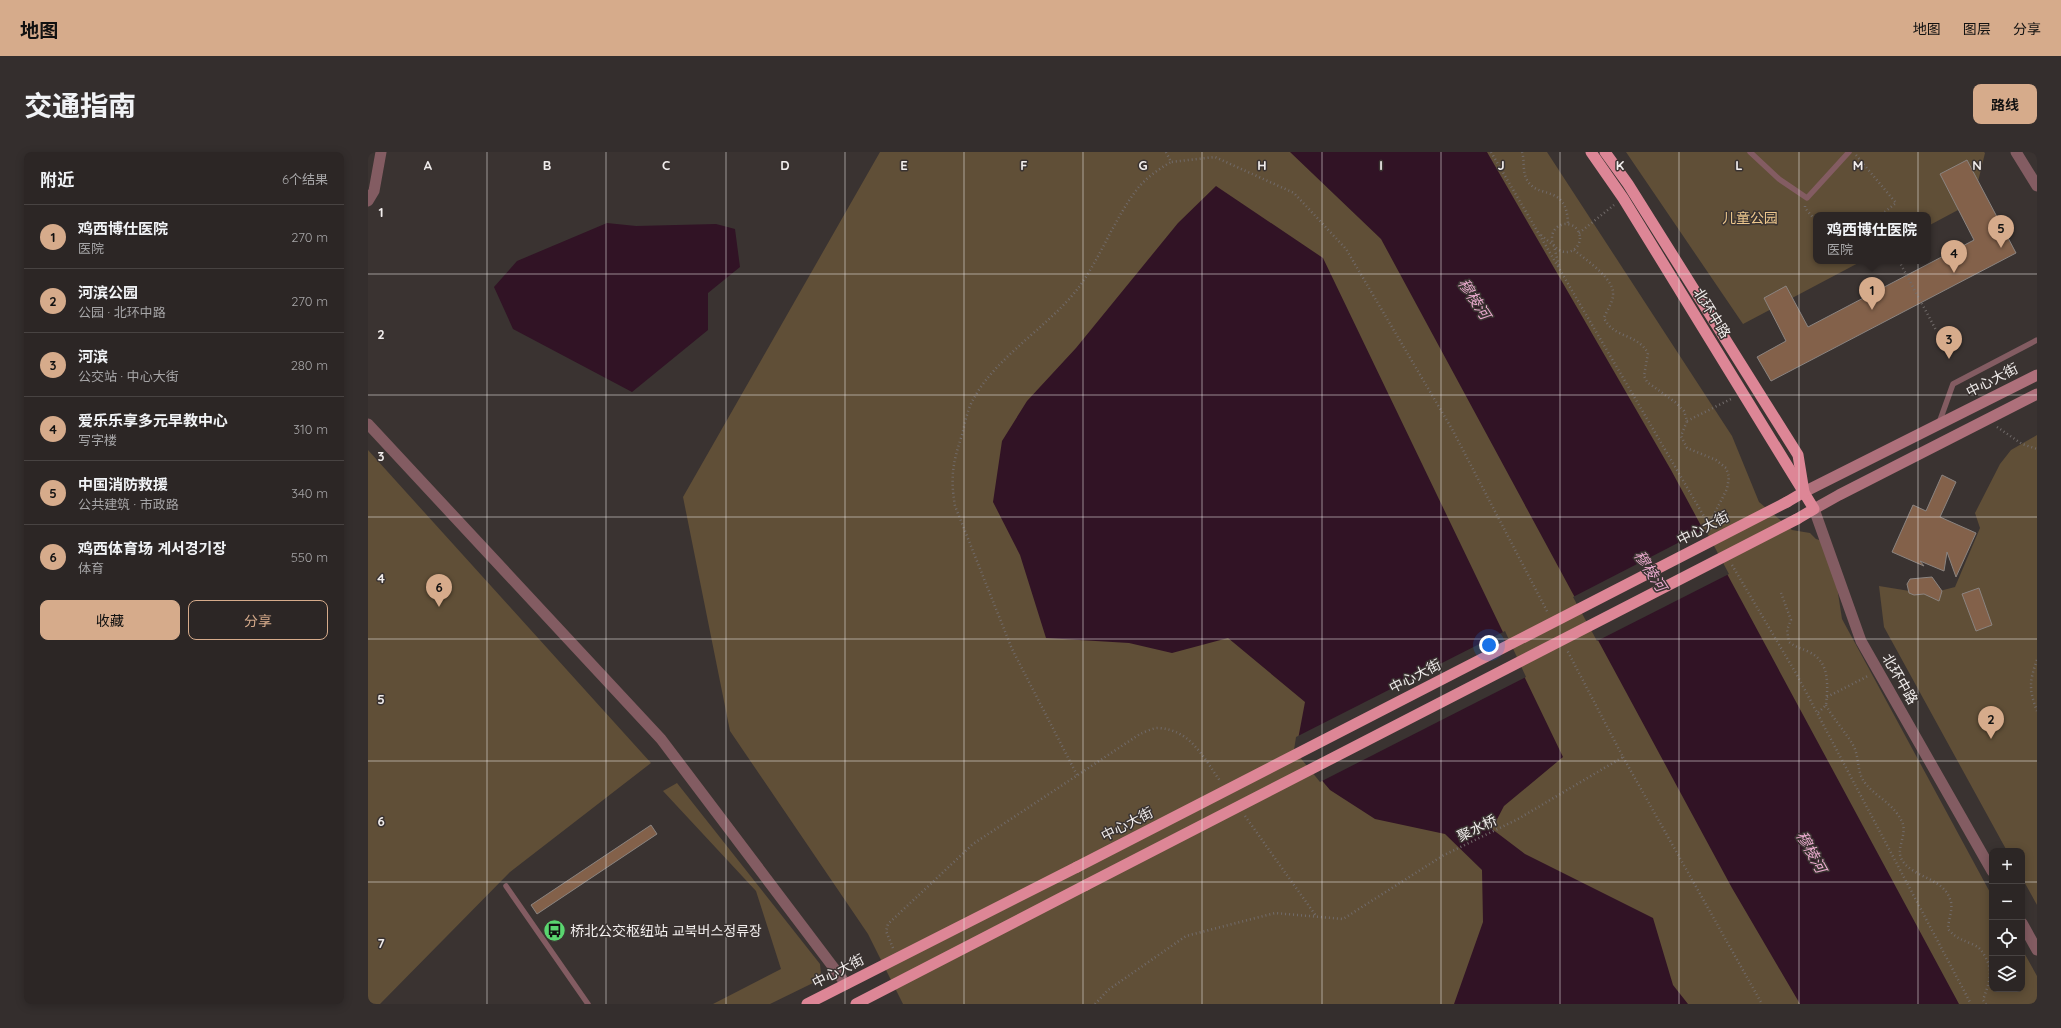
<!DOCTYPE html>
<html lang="zh">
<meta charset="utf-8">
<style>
:root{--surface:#2c2625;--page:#342e2d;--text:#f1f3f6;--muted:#a6a5a7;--line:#484342;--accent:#d6ab8b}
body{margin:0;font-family:Quicksand,"Noto Sans SC","Noto Sans KR",sans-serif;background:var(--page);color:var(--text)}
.controls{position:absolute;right:12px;bottom:12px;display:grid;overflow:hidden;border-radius:8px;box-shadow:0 2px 10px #0003}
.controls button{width:36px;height:36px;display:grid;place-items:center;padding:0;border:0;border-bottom:1px solid var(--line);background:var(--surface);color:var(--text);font:20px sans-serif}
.you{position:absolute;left:1121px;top:493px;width:14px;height:14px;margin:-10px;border:3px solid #fff;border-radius:50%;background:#1a73e8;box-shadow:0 0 0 6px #1a73e833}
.badge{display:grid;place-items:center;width:26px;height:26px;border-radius:50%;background:var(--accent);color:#111;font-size:13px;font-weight:700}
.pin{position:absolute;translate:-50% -33px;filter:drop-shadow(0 1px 2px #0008)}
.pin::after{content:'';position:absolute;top:21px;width:14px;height:12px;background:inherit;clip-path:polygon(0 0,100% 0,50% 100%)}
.popup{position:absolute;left:1445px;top:60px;width:118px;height:52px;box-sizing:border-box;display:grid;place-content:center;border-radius:8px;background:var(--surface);filter:drop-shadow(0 1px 3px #0005);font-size:13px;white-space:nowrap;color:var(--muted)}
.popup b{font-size:15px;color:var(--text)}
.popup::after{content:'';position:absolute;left:50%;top:100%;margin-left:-8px;border:8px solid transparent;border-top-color:var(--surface)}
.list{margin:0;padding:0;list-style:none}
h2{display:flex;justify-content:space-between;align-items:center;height:52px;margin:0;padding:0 16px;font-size:17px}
h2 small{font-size:13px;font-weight:400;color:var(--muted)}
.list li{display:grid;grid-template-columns:26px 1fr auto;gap:12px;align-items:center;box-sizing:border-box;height:64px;padding:0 16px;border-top:1px solid var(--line)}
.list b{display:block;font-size:15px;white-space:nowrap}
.list p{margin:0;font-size:13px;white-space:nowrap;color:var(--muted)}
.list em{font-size:13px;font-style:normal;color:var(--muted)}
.actions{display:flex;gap:8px;padding:12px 16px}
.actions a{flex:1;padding:9px 0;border:1px solid var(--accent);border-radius:8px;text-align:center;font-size:14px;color:var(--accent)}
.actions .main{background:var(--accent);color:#111}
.icon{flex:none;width:22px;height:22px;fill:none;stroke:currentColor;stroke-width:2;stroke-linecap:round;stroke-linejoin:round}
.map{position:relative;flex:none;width:1669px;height:852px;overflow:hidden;border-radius:8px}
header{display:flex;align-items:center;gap:24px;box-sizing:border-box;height:56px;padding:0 20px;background:var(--accent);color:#111}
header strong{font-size:19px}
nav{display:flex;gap:22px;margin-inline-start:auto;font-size:14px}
.intro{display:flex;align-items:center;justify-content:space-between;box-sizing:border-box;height:96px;padding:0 24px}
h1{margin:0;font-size:28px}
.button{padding:10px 18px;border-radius:8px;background:var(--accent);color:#111;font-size:14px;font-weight:700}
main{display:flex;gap:24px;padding:0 24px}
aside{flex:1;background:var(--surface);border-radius:8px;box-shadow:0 2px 10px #0003}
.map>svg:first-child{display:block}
</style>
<header>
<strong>地图</strong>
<nav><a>地图</a><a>图层</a><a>分享</a></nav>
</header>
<div class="intro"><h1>交通指南</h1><a class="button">路线</a></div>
<main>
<aside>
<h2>附近<small>6个结果</small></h2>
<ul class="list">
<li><span class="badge">1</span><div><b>鸡西博仕医院</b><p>医院</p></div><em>270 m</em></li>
<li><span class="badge">2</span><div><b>河滨公园</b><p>公园 · 北环中路</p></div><em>270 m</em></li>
<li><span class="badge">3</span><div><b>河滨</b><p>公交站 · 中心大街</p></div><em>280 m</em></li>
<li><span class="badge">4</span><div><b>爱乐乐享多元早教中心</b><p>写字楼</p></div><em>310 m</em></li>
<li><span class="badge">5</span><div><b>中国消防救援</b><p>公共建筑 · 市政路</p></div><em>340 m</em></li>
<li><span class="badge">6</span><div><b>鸡西体育场 계서경기장</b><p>体育</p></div><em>550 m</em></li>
</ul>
<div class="actions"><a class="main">收藏</a><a>分享</a></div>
</aside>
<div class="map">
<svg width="1669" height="852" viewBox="0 0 1669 852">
<rect width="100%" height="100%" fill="#3a3331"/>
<g fill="#604f37">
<polygon points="512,0 1179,0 1364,284 1391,350 1424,378 1442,381 1448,387 1458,390 1464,402 1474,467 1624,744 1624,837 1654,837 1654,797 1669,824 1669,852 535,852 500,782 362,579 315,345"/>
<polygon points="1258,0 1616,0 1617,1 1605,50 1560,74 1560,63 1448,63 1448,109 1494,109 1375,172"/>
<polygon points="1669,283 1669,753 1654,726 1654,699 1639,699 1516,475 1511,434 1560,442 1587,435 1612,376 1607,361 1632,312 1643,298"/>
<polygon points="0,298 283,611 142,720 12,852 0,852"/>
<polygon points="309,631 452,812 453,822 447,830 402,852 345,852 413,817 388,739 295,639"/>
</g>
<g fill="#311325">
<polygon points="922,0 1119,0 1303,318 1591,852 1432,852 1364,736 1013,87"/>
<polygon points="848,34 955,106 1195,605 1136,654 1124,677 1157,702 1285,766 1305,833 1320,852 1086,852 1115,770 1114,718 1077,682 1007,667 962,638 928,598 937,550 860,486 804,501 761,491 678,486 652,403 625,350 634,289 659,249 708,196 810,71"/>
<polygon points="239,71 268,74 348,72 367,77 372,115 340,141 340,178 264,240 145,177 126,135 149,109"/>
</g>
<g fill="#3a3331">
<polygon points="1337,377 1361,422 1229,489 1205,445"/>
<polygon points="1137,479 1158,525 952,630 926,598 928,585"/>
</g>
<g fill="#83614a" stroke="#8b8480">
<polygon points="1599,8 1648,101 1403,229 1389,205 1418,189 1396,146 1418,134 1440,175 1606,88 1572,22"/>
<polygon points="1574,323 1588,330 1572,365 1608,381 1588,425 1579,400 1576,419 1552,409 1556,414 1524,400 1545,353 1558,359"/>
<polygon points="1564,425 1574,439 1571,449 1556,442 1546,443 1541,441 1539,432 1542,427"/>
<polygon points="1611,436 1624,473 1608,479 1594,442"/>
<polygon points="283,673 289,682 169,762 163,753"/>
</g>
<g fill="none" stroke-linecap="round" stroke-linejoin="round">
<g stroke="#716b6a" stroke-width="2.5" stroke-dasharray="1 3" stroke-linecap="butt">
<polyline points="798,0 803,10 847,5 926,41 978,97 1084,277 1180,461"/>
<polyline points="1123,0 1344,378"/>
<path d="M1154 0C1157 9 1154 19 1159 28 1170 48 1199 31 1200 72"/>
<polyline points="1488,3 1528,51 1513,63"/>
<polyline points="1437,54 1437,56 1448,69"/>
<circle cx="1198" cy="86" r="14"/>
<polyline points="1211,81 1246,53"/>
<polyline points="1173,83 1186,94 1191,114"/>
<path d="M1206 98C1218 108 1247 127 1245 143 1245 150 1238 160 1236 166 1246 187 1267 180 1280 201L1276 224 1279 230 1307 250 1316 259 1319 269 1313 284 1319 296 1348 308 1358 316 1361 325 1359 337 1341 372"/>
<polyline points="1531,109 1568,178"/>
<polyline points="1319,269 1365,246"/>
<polyline points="1629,275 1654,292 1669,297"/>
<polyline points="1364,413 1429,523 1603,852"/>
<path d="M1413 441 1423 468 1419 478 1421 490C1427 495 1433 496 1441 500 1462 510 1460 533 1458 553L1449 562"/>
<path d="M1669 508C1661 530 1661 538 1669 559"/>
<polyline points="1459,545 1500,524"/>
<path d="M1458 553C1465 567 1477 579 1485 593 1491 603 1489 618 1495 628 1504 643 1526 651 1534 670 1540 682 1527 697 1534 708 1545 726 1574 725 1582 747 1586 756 1580 768 1580 777 1588 787 1596 788 1606 793 1611 795 1614 799 1617 804 1626 820 1621 831 1615 848L1618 852"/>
<polyline points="1255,605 1394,852"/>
<path d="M709 623 644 497 587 354C582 325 585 310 594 283 597 272 599 258 605 248 627 205 682 174 711 135 733 105 746 67 770 36 779 25 791 17 803 10"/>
<polyline points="877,664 948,764"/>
<path d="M525 796 518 779 520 772 605 692 772 582C777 580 784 576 790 576 822 577 836 606 852 629"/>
<polyline points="727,852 740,838 818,784 907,761 975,767 1076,703 1150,667 1255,605 1199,498"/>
</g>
<g stroke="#835c62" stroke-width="5.5">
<polyline points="1382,0 1411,27 1439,46 1481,0"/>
<polyline points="1571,271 1585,232 1669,188"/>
<polyline points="138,734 220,852"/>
</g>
<g stroke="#835c62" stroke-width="11">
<polyline points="1648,0 1669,34"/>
<polyline points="0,49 6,39 13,0"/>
<polyline points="0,272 293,587 478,832"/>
</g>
<g stroke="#835c62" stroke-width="11">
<polyline points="1446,357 1493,489 1624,719"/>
<polyline points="1654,771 1669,798"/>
</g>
<g stroke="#ae707b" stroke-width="11">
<polyline points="1436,340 1669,223"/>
<polyline points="1446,357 1471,343 1669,242"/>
</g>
<g stroke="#dd8696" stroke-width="11">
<polyline points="1223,0 1255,46 1446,357 1429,367"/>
<polyline points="1237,0 1260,32 1430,303 1436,340 1419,350"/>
<polyline points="439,852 709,715"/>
<polyline points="488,852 718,733"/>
</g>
<g stroke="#dd8696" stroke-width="11">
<polyline points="709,715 1419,350"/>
<polyline points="718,733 1429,367"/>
</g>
</g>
<path fill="none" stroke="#f1edec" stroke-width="1" stroke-opacity="0.55" d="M119 0V852M238 0V852M358 0V852M477 0V852M596 0V852M715 0V852M834 0V852M954 0V852M1073 0V852M1192 0V852M1311 0V852M1431 0V852M1550 0V852M0 122H1669M0 243H1669M0 365H1669M0 487H1669M0 609H1669M0 730H1624M1654 730H1669"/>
<defs>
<symbol id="bus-disc" viewBox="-11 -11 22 22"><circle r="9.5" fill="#5ad56f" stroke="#3a3331"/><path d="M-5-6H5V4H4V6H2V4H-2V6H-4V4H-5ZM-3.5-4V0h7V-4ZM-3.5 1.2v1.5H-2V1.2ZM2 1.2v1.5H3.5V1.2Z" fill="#111"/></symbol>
</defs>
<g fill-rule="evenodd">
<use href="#bus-disc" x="174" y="766" width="25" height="25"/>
</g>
<g text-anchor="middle" stroke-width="3" stroke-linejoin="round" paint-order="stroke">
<g font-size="14" fill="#edc78d" stroke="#3a3331">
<text x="1382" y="71">儿童公园</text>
</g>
<g font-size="14" fill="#f1edec" stroke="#3a3331">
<text transform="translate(1344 161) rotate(58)" y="5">北环中路</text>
<text transform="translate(1624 228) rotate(-27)" y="5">中心大街</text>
<text transform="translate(1335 376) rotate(-27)" y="5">中心大街</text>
<text transform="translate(1047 524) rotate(-27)" y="5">中心大街</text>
<text transform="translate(1532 527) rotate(60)" y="5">北环中路</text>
<text transform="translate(759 672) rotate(-27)" y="5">中心大街</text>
<text transform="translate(1109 676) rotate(-26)" y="5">聚水桥</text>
<text transform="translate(470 819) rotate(-27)" y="5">中心大街</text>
</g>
<g font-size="14" fill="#f1edec" stroke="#3a3331" text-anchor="start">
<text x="202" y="784">桥北公交枢纽站 교북버스정류장</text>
</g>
<g font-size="15" font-style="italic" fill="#e8a9cc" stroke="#3a3331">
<text transform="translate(1106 147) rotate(57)" y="5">穆棱河</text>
<text transform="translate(1282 419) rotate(57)" y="5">穆棱河</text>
<text transform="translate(1443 700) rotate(61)" y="5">穆棱河</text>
</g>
</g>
<g font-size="13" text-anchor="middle" font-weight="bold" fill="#f1edec" stroke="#3a3331" stroke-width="3" stroke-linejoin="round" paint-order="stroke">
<text x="60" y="18">A</text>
<text x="179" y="18">B</text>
<text x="298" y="18">C</text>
<text x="417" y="18">D</text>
<text x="536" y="18">E</text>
<text x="656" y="18">F</text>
<text x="775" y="18">G</text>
<text x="894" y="18">H</text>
<text x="1013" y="18">I</text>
<text x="1133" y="18">J</text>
<text x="1252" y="18">K</text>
<text x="1371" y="18">L</text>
<text x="1490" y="18">M</text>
<text x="1609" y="18">N</text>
<text x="13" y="65">1</text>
<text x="13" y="187">2</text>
<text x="13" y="309">3</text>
<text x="13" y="431">4</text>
<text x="13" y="552">5</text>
<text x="13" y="674">6</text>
<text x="13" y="796">7</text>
</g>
</svg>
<div class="controls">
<button>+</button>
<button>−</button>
<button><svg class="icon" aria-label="locate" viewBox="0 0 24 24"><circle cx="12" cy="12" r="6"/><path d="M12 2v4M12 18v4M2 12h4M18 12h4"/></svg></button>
<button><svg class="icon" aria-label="layers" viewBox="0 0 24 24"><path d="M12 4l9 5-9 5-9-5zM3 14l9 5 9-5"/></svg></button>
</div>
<div class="you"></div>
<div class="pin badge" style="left:1504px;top:158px">1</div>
<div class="popup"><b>鸡西博仕医院</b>医院</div>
<div class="pin badge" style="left:1623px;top:587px">2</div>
<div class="pin badge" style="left:1581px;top:207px">3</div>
<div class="pin badge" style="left:1586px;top:121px">4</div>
<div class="pin badge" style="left:1633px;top:96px">5</div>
<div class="pin badge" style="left:71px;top:455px">6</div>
</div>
</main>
